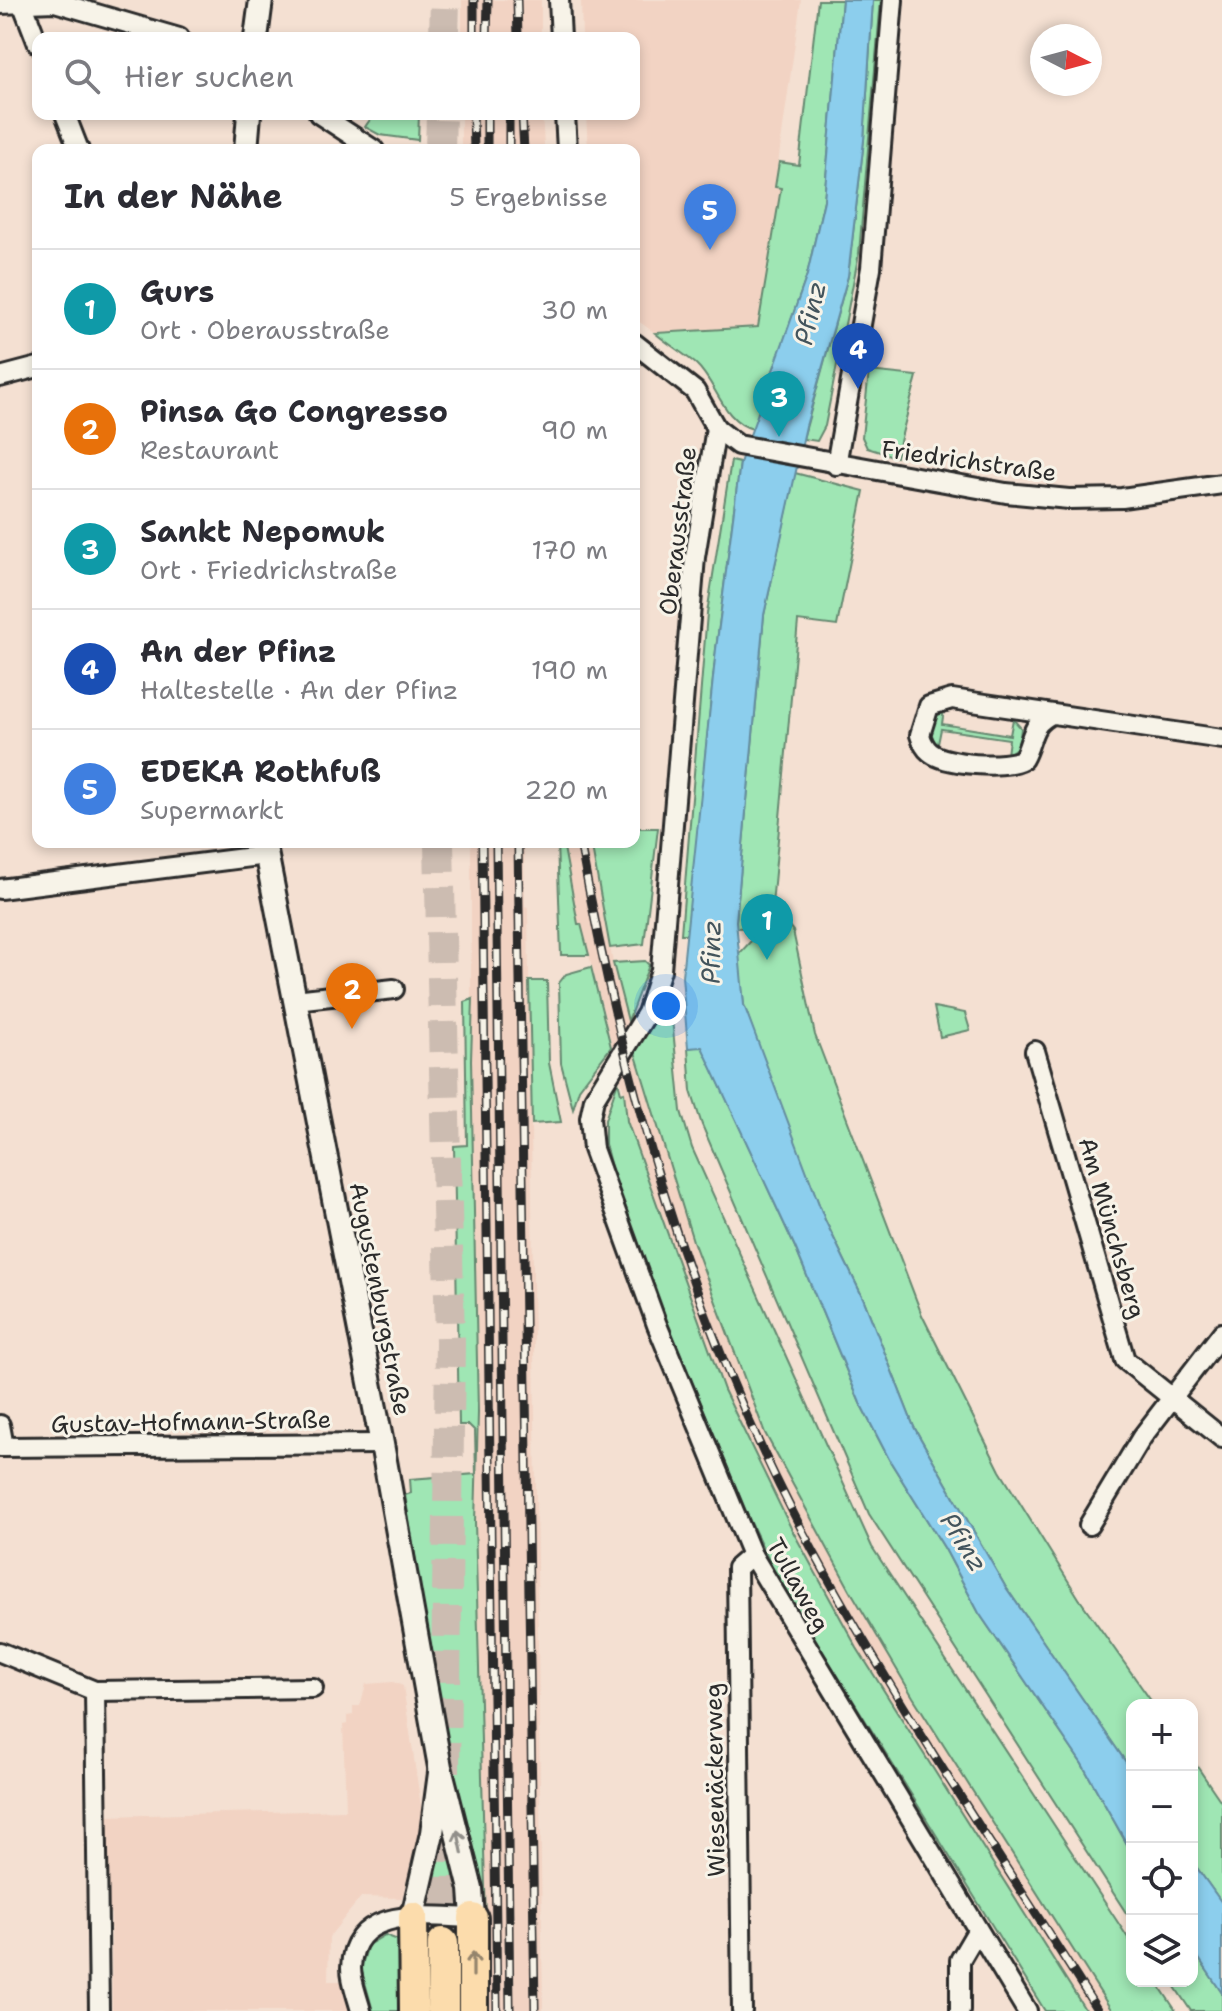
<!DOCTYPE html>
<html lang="de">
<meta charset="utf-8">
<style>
:root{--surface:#fff;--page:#f7f7f7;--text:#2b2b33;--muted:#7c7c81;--line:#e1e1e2;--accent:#d93025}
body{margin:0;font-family:"Shantell Sans",sans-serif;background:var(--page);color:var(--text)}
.controls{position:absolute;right:24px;bottom:24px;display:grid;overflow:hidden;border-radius:16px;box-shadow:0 4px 12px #0003}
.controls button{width:72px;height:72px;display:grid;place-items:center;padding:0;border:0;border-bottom:2px solid var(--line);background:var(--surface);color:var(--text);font:40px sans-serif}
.compass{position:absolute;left:1030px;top:24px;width:72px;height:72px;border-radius:50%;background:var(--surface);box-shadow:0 4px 12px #0003;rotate:96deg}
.you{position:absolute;left:666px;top:1006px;width:28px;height:28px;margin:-20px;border:6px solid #fff;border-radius:50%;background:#1a73e8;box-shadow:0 0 0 12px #1a73e833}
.badge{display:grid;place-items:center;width:52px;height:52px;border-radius:50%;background:var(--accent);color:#fff;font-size:26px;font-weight:700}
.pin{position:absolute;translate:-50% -66px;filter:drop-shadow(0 2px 4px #0008)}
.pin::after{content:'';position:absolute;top:42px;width:28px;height:24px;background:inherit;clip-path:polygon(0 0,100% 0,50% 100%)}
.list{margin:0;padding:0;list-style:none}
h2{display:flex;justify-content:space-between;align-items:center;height:104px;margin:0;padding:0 32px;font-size:34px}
h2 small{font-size:26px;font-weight:400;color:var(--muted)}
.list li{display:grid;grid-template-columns:52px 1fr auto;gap:24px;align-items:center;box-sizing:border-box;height:120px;padding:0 32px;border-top:2px solid var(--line)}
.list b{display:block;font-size:30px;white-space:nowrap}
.list p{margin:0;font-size:26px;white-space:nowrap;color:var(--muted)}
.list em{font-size:26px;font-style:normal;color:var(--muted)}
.icon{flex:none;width:44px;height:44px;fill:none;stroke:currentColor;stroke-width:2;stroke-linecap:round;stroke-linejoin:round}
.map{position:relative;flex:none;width:1222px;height:2011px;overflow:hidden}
.search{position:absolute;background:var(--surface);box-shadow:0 4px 12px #0003;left:32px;top:32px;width:608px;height:88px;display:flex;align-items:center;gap:20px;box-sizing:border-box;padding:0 28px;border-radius:16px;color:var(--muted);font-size:30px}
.panel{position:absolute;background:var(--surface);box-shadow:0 4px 12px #0003;left:32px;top:144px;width:608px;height:704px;border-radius:16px}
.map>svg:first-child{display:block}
</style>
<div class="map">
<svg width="1222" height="2011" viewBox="0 0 1222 2011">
<rect width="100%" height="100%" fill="#f4e0d2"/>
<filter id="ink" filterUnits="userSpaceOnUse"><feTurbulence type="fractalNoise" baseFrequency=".0125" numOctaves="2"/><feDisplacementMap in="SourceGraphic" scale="16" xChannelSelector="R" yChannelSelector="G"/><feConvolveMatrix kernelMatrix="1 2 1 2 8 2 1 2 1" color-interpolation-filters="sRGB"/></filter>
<g filter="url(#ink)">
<g fill="#f2d3c3">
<rect x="462" y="0" width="79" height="38"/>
<polygon points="581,0 801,0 775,185 781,188 758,327 655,333 634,318 634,150 588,150 586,114 634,114 634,38 582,38"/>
<polygon points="461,114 542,114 544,145 540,150 461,150"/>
<polygon points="471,842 524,842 525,906 528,907 543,2011 486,2011 475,1522 478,1413 471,1060"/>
<polygon points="563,842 591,842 613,963 642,1077 693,1241 765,1433 979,1803 1112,2011 1086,2011 857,1648 764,1475 724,1390 627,1121 624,1092 581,924 578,924"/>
<polygon points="393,1682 403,1686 423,1819 402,1898 361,1897 329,1937 328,1981 345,1981 351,2011 112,2011 111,1914 103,1904 105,1816 346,1810 343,1725 347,1724 347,1716 353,1715 353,1706 360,1706 366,1684"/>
</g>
<g fill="#9fe6b4" stroke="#658870" stroke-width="2">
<path d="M818 0H842L824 200 807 275 753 429C722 421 717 383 696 364 683 353 668 344 655 333L758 327 781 188 775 187 779 162 799 165Z"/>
<polygon points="873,0 881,0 859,253 825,426 817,441 803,439 848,276 864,140"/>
<polygon points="374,114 419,114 418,140 380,135 365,127"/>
<polygon points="869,371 917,376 896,457 867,448 862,437"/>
<polygon points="731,461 740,463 716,649 689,919 687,934 681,934 707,613"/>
<polygon points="795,473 864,491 837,626 798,621 772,905 793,931 815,1035 922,1315 1000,1471 1080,1600 1154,1705 1132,1705 1132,1771 1005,1586 914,1427 863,1298 825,1220 765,1065 744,1005 738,955 764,927 736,928 736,921 764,615"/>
<polygon points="938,709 944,709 942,724 1010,735 1013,719 1021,728 1019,746 1007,755 1009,739 941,729 938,744 935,744 929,726"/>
<polygon points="634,828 658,828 644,944 610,948 591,842 634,842"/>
<polygon points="557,842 563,842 578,924 581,924 589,955 561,955"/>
<polygon points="645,961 649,965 628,1021 613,963"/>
<polygon points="591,967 611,1047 579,1089 573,1109 561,1063 559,983 566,974"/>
<polygon points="529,981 547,981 549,1063 561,1122 532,1124"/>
<polygon points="670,998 681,1111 692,1148 872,1547 1132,1944 1132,1981 1156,1981 1176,2011 1112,2011 913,1697 850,1590 765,1433 693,1241 635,1052"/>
<polygon points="473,999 471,1060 478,1413 475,1522 486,1923 449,1764 405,1495 411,1493 410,1479 476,1474 475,1431 469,1425 459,1425 454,1146 467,1145 465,1002"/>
<polygon points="934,1007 965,1013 970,1030 940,1037"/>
<polygon points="702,1046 795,1247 860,1403 890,1461 945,1549 979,1613 1082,1764 1132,1853 1132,1922 869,1514 702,1125 691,1091 688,1048"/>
<polygon points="618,1081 621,1093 624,1092 627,1121 724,1390 791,1528 857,1648 1086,2011 1045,2011 778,1579 750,1521 624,1218 605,1144 605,1120"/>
<polygon points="1192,1759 1222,1803 1222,1903 1192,1861"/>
<path d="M442 1830 447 1831C452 1852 459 1881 448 1901L430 1903 426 1897Z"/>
<polygon points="385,1935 398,1940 402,1950 405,2011 373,2011 361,1968 368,1945"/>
<polygon points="1192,1948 1222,1993 1222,2011 1191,2011 1171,1981 1192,1981"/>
</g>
<g fill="#8cceed" stroke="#658d9f" stroke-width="2">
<polygon points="842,0 873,0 864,140 848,276 806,426 764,615 736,921 744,1005 825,1220 863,1298 914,1427 1005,1586 1132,1771 1132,1853 1082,1764 979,1613 945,1549 890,1461 860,1403 795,1247 702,1047 688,1048 682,976 716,649 740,463 807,275 824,200"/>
<polygon points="1192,1861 1222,1903 1222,1993 1192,1948"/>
</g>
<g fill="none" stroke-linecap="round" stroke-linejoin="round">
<g stroke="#ccbcb1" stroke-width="30" stroke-dasharray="30 15" stroke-linecap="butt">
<polyline points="444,38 445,0"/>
<polyline points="440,150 441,114"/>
<polyline points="439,842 450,1342 443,1943"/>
</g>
<defs>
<g id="minor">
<polyline points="21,0 38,44"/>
<polyline points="559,0 561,38"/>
<polyline points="0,4 55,2 179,38"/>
<polyline points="65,114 79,150"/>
<polyline points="319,114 374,150"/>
<polyline points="565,114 567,150"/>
<polyline points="634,343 695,391 716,428 738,445 1006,493 1069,499 1122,498 1222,484"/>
<polyline points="0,377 38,367"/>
<polyline points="716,428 695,557 661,970 647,1013 594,1099 590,1118 593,1149 657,1325 752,1555 1027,2011"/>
<polyline points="836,465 871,268 893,0"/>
<path d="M1052 714C1029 725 1034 739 1023 759 1006 769 945 765 930 752 924 747 922 742 920 735L929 706 952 699 1222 739"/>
<polyline points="0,889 267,855"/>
<polyline points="295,1000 394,989"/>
<polyline points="1035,1051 1125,1360 1222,1438"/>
<polyline points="0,1425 4,1447"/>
<polyline points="0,1447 382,1444"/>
<polyline points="1089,1525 1142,1437 1222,1333"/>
<polyline points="0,1652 95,1691 313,1688"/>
<polyline points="95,1691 99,2011"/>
<path d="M361 2011C358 1998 351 1982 351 1968 353 1904 429 1917 473 1918"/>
<polyline points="742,2011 737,1568 752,1555"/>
<polyline points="960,2011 960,1960 977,1931"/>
</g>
<g id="tertiary">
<polyline points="256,38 261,0"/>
<polyline points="246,150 249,114"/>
<polyline points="264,842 382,1444 440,1767 471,1889 473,1918"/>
<polyline points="413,1916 432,1833 440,1773"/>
</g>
<g id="primary">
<polyline points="413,1916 414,2011"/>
<polyline points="473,1918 473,2011"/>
</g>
<polyline id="trunk" points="443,2011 443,1943"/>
</defs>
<use href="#minor" stroke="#2b2b2b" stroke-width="24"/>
<use href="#tertiary" stroke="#2b2b2b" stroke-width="28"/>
<use href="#primary" stroke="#2b2b2b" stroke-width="34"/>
<use href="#trunk" stroke="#2b2b2b" stroke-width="36"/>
<use href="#minor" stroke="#f7f3e8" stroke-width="18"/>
<use href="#tertiary" stroke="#f7f3e8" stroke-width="22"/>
<use href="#primary" stroke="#fcdcac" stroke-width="28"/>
<use href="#trunk" stroke="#fcdcac" stroke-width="30"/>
<defs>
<g id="rail">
<polyline points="517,0 518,38"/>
<polyline points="474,38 474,0"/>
<polyline points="487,38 488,0"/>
<polyline points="473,114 474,150"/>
<polyline points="487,114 487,150"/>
<polyline points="522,114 524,150"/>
<polyline points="509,150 509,114"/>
<polyline points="482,842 497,2011"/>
<polyline points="496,842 510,2011"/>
<polyline points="518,842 535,2011"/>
<path d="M580 842C623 1081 688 1314 802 1530 890 1697 998 1852 1098 2011"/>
</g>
</defs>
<use href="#rail" stroke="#2b2b2b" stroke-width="9"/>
<use href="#rail" stroke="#f7f3e8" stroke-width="6" stroke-dasharray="18" stroke-linecap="butt"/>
</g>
<defs><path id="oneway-shaft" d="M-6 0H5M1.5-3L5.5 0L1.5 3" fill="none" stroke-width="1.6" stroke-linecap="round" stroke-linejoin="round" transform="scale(2)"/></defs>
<use stroke="#918f8a" href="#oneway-shaft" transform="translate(460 1842) rotate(-102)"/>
<use stroke="#94846c" href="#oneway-shaft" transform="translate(473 1964) rotate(-90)"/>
</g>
<g text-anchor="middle" stroke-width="6" stroke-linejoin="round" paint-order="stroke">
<g font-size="24" fill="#2b2b2b" stroke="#f7f3e8">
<text transform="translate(969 461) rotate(8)" y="8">Friedrichstraße</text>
<text transform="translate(678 531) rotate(-83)" y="8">Oberausstraße</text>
<text transform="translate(1112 1228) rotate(74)" y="8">Am Münchsberg</text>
<text transform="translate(380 1299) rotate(79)" y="8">Augustenburgstraße</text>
<text transform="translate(191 1422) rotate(-1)" y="8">Gustav-Hofmann-Straße</text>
<text transform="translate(798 1585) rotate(61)" y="8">Tullaweg</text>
<text transform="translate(715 1780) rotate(-91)" y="8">Wiesenäckerweg</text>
</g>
<g font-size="26" font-style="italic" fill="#43545c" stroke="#f7f3e8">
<text transform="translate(810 313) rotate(-77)" y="9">Pfinz</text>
<text transform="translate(711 952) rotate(-89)" y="9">Pfinz</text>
<text transform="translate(964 1542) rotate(58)" y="9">Pfinz</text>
</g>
</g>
</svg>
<div class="controls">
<button>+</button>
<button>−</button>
<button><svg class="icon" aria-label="locate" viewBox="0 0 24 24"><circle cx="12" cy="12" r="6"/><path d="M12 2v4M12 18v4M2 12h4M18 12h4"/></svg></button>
<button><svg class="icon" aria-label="layers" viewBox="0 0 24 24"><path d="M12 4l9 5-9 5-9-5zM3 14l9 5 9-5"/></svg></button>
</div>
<svg class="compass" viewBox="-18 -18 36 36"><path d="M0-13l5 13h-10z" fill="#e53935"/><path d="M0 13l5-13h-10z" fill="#7c7c81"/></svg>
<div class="you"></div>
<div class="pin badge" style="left:767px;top:960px;background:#0f9aa8">1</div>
<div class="pin badge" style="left:352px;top:1029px;background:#e8710a">2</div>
<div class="pin badge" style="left:779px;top:437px;background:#0f9aa8">3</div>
<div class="pin badge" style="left:858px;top:389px;background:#1a4fb4">4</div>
<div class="pin badge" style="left:710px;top:250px;background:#3f7fe0">5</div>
<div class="search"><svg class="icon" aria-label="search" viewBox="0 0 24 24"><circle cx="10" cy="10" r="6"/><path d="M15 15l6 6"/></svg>Hier suchen</div>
<section class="panel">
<h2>In der Nähe<small>5 Ergebnisse</small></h2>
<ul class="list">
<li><span class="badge" style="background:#0f9aa8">1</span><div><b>Gurs</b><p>Ort · Oberausstraße</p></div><em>30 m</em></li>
<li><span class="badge" style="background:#e8710a">2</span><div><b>Pinsa Go Congresso</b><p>Restaurant</p></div><em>90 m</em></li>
<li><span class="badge" style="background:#0f9aa8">3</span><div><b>Sankt Nepomuk</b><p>Ort · Friedrichstraße</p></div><em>170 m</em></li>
<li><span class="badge" style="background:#1a4fb4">4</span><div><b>An der Pfinz</b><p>Haltestelle · An der Pfinz</p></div><em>190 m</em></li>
<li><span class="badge" style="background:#3f7fe0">5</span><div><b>EDEKA Rothfuß</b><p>Supermarkt</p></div><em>220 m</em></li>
</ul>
</section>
</div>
